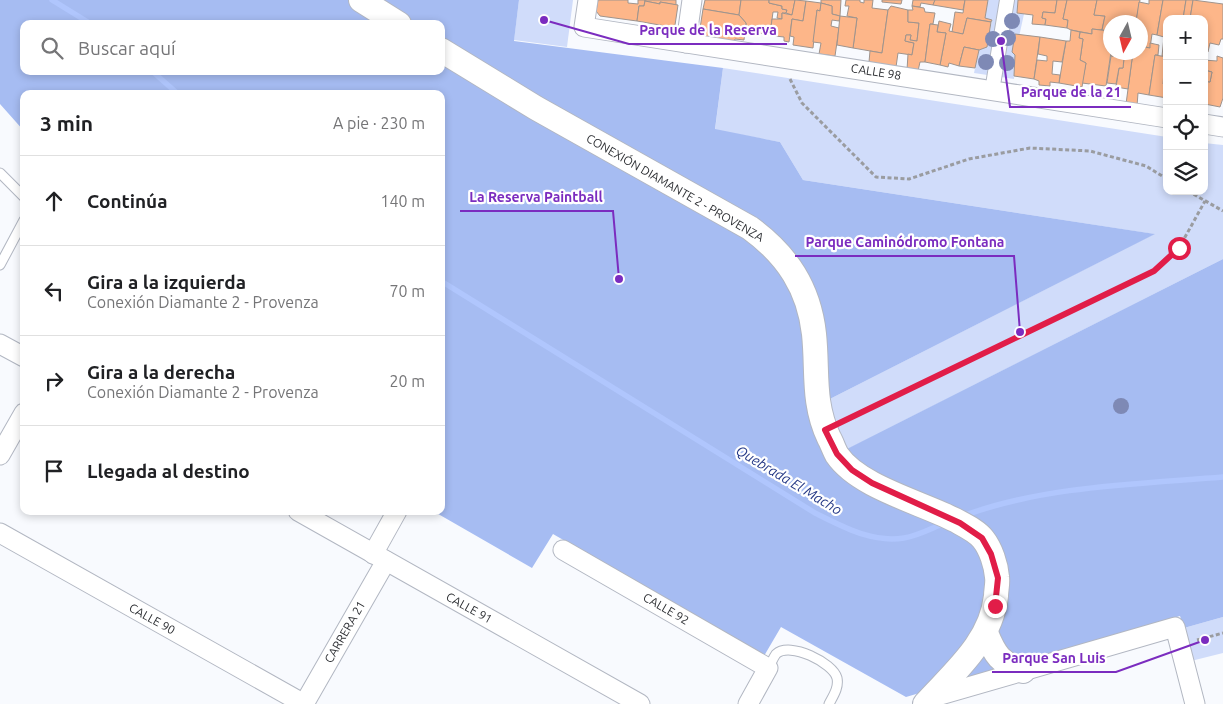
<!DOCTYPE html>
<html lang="es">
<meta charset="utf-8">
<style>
:root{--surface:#fff;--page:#f6f6f6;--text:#202124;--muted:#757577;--line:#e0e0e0}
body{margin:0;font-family:Ubuntu,sans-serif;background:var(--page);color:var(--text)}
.controls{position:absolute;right:15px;top:15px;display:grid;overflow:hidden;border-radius:10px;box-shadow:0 2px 8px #0003}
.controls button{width:45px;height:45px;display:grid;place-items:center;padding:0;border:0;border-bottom:1px solid var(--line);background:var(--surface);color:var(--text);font:25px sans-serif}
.compass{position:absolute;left:1103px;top:15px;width:45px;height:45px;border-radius:50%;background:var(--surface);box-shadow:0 2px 8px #0003;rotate:188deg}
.stop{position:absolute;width:15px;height:15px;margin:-11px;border:4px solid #e11d48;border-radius:50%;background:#fff}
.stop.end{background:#e11d48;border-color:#fff;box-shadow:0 1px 5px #0008}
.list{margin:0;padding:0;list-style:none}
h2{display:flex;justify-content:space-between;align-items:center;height:65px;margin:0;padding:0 20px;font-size:21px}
h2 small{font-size:16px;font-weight:400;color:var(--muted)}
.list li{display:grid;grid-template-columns:32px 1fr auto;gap:15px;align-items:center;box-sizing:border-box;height:90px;padding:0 20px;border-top:1px solid var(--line)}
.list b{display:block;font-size:19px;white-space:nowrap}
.list p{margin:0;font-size:16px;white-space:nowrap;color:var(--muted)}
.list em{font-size:16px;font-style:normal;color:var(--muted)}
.icon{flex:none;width:28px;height:28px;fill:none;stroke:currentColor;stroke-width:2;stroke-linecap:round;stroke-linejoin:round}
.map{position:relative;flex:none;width:1223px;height:704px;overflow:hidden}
.search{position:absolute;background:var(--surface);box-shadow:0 2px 8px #0003;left:20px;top:20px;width:425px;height:55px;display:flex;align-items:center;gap:12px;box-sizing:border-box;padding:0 18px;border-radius:10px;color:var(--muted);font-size:19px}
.panel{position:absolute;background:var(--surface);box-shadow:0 2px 8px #0003;left:20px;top:90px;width:425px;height:425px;border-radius:10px}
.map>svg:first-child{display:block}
</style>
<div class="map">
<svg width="1223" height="704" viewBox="0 0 1223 704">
<rect width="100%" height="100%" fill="#f8fafe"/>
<g fill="#d0dcfa">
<polygon points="519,0 573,0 567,47 514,40"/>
<polygon points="988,0 1018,0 1017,13 1024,14 1015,55 1014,79 974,73 979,50 987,47 992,20 985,18"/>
<polygon points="723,68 1167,137 1167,191 1204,191 1204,143 1223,145 1223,259 838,454 441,94 441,71 818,405 1154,234 803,180 780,142 715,130"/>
<polygon points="1223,617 1223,653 1191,661 1184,628"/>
</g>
<path fill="#a6bcf2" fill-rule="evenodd" d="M0 0H519L514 41 723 68 715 129 780 142 803 180 1155 234 818 405 837 454 1223 259V617L1184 628 1180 616 906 697 781 627 764 656 553 534 532 568 433 511H441V94H24V131L0 104ZM24 24H441V71H24Z"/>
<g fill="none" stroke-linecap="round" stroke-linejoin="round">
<g stroke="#b0c6fd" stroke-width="5.5">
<polyline points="52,0 91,24"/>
<polyline points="152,71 178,94"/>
<path d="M441 281 815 513C844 527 871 543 904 538 918 536 932 528 945 523"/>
<path d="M963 516C1043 486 1138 484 1223 477"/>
</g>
</g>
<g fill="#fdb689" stroke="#9f948d">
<polygon points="598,0 628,0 628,3 638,4 638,0 645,0 644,6 639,6 637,21 600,16 596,11"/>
<polygon points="645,0 676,0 676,5 660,2 660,4 645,1"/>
<polygon points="705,0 741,0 739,15 703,9"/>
<polygon points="741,0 769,0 769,3 782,6 782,9 787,10 786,13 782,13 782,19 777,18 778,12 773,12 771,27 775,28 775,36 759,33 758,36 745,35 746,23 739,15"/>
<polygon points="769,0 795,0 792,15 786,13 787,10 782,9 782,6 769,3"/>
<polygon points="795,0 806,1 803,21 792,19 789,42 784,41 784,37 775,36 775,28 771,27 772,19 782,19 782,13 792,15"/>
<polygon points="821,0 841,0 840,16 832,14 832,6 821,3"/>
<polygon points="846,0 860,0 860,2 864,3 864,0 873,0 872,8 888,10 882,53 853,48 857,18 847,16 849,6 845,6"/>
<polygon points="882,0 902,0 901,4 882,2"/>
<polygon points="913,0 935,0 933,5 921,3 920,7 912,6"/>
<polygon points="935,0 965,0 963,10 933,5"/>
<polygon points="965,0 988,0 985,18 992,20 991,22 967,18 963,34 952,32 955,12 963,13"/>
<polygon points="1018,0 1057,0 1055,13 1043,12 1042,18 1046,19 1045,25 1032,24 1033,15 1017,13"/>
<polygon points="1057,0 1067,0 1063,19 1068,20 1067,28 1045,25 1046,19 1042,18 1043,12 1055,13"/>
<polygon points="1067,0 1097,0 1094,15 1105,16 1102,30 1092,29 1092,34 1071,30 1067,28 1068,20 1063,19"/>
<polygon points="1097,0 1140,0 1136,22 1124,20 1124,22 1110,22 1110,31 1102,30 1105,16 1094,15"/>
<polygon points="1149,0 1163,0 1157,35 1152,34 1150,48 1140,46 1140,22 1124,22 1124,20 1136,22 1139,2 1149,4"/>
<polygon points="1163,0 1186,0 1183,19 1167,19 1167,57 1162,56 1164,37 1157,35"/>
<polygon points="1186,0 1193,0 1190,19 1183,19"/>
<polygon points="1193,0 1223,4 1223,39 1221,39 1219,45 1210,43 1208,52 1204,52 1204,19 1190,19"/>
<polygon points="645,1 660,4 660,2 678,5 675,25 671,27 637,21 639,6 644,6"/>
<polygon points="806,1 821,3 820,11 817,10 813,48 793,45 794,37 790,36 792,19 803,21"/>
<polygon points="821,3 832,6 832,14 840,16 839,21 832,20 831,26 839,28 835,56 819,54 821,43 813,42 817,10 820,11"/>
<polygon points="891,6 908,10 908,22 919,23 917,41 910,40 911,35 906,35 905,41 914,43 912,55 898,53 896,67 869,62 870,51 882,53 888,10"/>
<polygon points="912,6 924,8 925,12 935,13 933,24 930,24 925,62 920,62 918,71 907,70 908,54 912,55 914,43 905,41 906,35 911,35 910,40 917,41 919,23 908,22 908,10 913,10"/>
<polygon points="703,9 739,15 746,23 744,40 735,39 734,42 699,35"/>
<polygon points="840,16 857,18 853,48 837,45"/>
<polygon points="967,18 991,22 987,47 979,50 964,47 959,66 949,63 948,67 940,65 946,33 937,32 939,21 951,24 949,31 963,34"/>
<polygon points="930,24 938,25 937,32 946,33 940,65 925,62"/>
<polygon points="1092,29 1110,31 1111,52 1106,86 1082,83 1086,63 1080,60 1083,39 1079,38 1080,32 1092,34"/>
<polygon points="1071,30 1080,32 1079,38 1083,39 1080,60 1086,63 1082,87 1059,83 1066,41 1070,41"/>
<polygon points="1015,34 1040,37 1034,79 1014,76 1015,55 1012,52"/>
<polygon points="1040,37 1066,41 1062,62 1053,61 1052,74 1060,75 1059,83 1050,82 1050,86 1039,85 1039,81 1034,79 1037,60 1047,61 1047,56 1038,54"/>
<polygon points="1150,43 1159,45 1158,55 1155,55 1149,95 1138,93 1137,106 1126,104 1133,52 1140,52 1140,46 1150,48"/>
<polygon points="964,47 979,50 975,68 959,66"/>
<polygon points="1111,52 1133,52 1128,89 1116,87 1119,68 1123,68 1124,58 1111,56"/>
<polygon points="1155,55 1167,57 1167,72 1164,72 1163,84 1167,85 1167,98 1149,95"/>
<polygon points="1111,56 1124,58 1123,68 1119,68 1116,84 1107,83"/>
<polygon points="1217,56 1223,58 1223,98 1220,107 1205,104 1204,111 1204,81 1210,82 1212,72 1204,70 1204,60 1217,61"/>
<polygon points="1204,70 1212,72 1210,82 1204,81"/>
</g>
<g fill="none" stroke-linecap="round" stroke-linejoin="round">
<defs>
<g id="service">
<polyline points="0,173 24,197"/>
<polyline points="0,265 24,220"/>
<path d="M768 668C771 664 773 658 776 654 790 641 833 663 837 678 839 688 833 696 829 704"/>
</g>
<polyline id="pedestrian" points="992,91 1007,0"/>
<g id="minor">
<polyline points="588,0 584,27 1167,118"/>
<polyline points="686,43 692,0"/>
<polyline points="1204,124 1223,127"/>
<polyline points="0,344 24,357"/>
<polyline points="0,455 24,413"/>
<polyline points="298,511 640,704"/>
<polyline points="0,533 304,704"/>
<polyline points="563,550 768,668 748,704"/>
<polyline points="373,554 397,511"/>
<polyline points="930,698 1175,627 1195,704"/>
<polyline points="304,704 386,561"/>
</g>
<g id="tertiary">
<polyline points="361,0 399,24"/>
<path d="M441 50 536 108 750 228C787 255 809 288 814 334 818 371 812 402 829 438 832 443 834 450 837 455 859 487 920 502 955 520 964 525 977 531 983 539 991 549 996 565 997 577 998 583 996 590 996 596 991 642 954 672 925 704"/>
<path d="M986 633C995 655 1000 663 1023 671"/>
</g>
</defs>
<use href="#service" stroke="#b2b7c2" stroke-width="11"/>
<use href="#pedestrian" stroke="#b2b7c2" stroke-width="16"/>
<use href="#minor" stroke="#b2b7c2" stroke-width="21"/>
<use href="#tertiary" stroke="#b2b7c2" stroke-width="26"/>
<g stroke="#9a9ca0" stroke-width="3" stroke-dasharray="4 2.5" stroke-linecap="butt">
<polyline points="790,79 802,103 876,177 909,179 969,159 1030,148 1090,151 1146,166 1167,179"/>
<polyline points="1188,191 1223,211"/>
<polyline points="844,421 1154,271 1179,248 1205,201"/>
<polyline points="1197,640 1223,633"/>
</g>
<use href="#service" stroke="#fff" stroke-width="9"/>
<use href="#pedestrian" stroke="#fff" stroke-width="14"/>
<use href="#minor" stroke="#fff" stroke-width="19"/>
<use href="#tertiary" stroke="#fff" stroke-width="24"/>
</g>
<g fill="#7e89b5">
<circle cx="1012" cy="21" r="8"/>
<circle cx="1008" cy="38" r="8"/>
<circle cx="993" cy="39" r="8"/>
<circle cx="986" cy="62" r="8"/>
<circle cx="1007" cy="63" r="8"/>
<circle cx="1121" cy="406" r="8"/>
</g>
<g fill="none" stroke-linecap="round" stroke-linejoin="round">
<polyline stroke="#e11d48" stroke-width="6" points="995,606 998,578 991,554 982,538 960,523 872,483 852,470 837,454 825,430 1154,271 1179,248"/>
</g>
<g text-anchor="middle" stroke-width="4.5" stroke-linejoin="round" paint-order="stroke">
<g font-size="12" fill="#2d2f33" stroke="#fff">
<text transform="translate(876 72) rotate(9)" y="4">CALLE 98</text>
<text transform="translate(675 188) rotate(30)" y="4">CONEXIÓN DIAMANTE 2 - PROVENZA</text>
<text transform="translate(469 608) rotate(29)" y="4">CALLE 91</text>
<text transform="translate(666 609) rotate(30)" y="4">CALLE 92</text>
<text transform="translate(152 619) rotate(29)" y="4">CALLE 90</text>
<text transform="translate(345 632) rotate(-60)" y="4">CARRERA 21</text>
</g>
<g font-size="14" font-style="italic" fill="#243886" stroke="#fff">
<text transform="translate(789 480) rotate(31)" y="5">Quebrada El Macho</text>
</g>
</g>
<path fill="none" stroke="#7b2cbf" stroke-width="2" d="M544 20L629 44H787M1001 41L1010 107H1131M619 279L613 211H460M1020 332L1014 256H795M1205 640L1116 672H992"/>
<g fill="#7b2cbf" stroke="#fff" stroke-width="2">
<circle cx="544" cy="20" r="5"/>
<circle cx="1001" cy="41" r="5"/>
<circle cx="619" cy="279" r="5"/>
<circle cx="1020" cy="332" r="5"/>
<circle cx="1205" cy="640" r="5"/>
</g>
<g font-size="14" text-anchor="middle" font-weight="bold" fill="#7b2cbf" stroke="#fff" stroke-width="4.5" stroke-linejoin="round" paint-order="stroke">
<text x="708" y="35">Parque de la Reserva</text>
<text x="1071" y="97">Parque de la 21</text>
<text x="536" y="202">La Reserva Paintball</text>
<text x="905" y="247">Parque Caminódromo Fontana</text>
<text x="1054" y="663">Parque San Luis</text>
</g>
</svg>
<div class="controls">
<button>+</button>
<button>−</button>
<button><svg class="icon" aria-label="locate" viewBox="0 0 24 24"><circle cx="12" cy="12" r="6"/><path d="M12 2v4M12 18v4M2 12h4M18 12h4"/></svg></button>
<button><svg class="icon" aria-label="layers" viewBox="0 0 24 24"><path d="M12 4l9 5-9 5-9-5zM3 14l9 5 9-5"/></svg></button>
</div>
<svg class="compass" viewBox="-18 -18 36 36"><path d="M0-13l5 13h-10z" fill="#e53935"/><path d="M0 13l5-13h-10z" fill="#757577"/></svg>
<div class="stop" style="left:1179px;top:248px"></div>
<div class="stop end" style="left:995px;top:606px"></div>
<div class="search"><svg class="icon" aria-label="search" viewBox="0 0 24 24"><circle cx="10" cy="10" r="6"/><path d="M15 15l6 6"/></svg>Buscar aquí</div>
<section class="panel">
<h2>3 min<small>A pie · 230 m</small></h2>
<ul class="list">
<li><svg class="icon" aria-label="ahead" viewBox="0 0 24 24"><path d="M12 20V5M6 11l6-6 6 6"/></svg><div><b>Continúa</b></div><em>140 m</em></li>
<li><svg class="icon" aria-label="left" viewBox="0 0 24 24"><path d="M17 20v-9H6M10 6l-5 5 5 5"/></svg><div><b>Gira a la izquierda</b><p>Conexión Diamante 2 - Provenza</p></div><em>70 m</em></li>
<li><svg class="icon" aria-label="right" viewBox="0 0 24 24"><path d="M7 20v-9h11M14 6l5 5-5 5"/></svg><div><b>Gira a la derecha</b><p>Conexión Diamante 2 - Provenza</p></div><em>20 m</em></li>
<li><svg class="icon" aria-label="arrive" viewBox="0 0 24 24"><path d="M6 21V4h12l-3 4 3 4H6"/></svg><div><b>Llegada al destino</b></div></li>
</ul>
</section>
</div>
